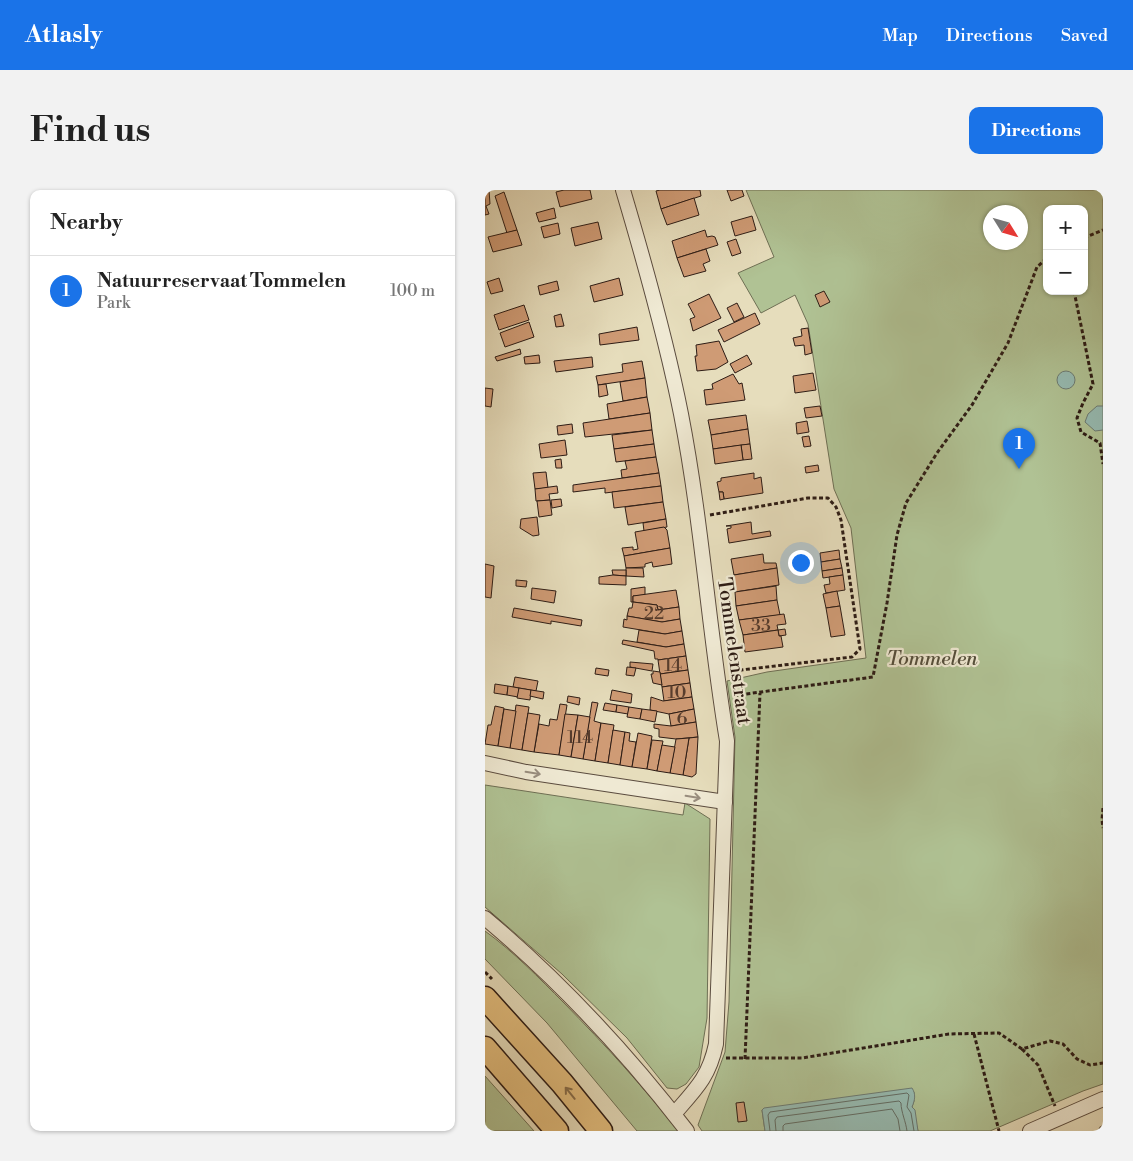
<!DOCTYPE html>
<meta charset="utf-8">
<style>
:root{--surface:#fff;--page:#f2f2f2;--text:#222;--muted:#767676;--line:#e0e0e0;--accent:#1a73e8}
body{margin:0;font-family:"Libre Bodoni",serif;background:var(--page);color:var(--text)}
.controls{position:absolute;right:15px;top:15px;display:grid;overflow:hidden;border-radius:10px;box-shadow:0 1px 4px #0004}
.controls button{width:45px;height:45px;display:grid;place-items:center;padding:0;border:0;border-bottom:1px solid var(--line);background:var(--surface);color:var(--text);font:25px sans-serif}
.compass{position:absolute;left:498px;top:15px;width:45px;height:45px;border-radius:50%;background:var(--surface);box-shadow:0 1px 4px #0004;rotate:127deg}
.you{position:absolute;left:315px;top:372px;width:18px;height:18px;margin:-12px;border:4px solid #fff;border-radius:50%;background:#1a73e8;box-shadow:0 0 0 8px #1a73e833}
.badge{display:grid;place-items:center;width:32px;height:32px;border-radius:50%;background:var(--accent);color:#fff;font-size:16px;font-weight:700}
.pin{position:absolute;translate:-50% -41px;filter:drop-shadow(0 1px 2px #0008)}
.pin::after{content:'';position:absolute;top:26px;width:18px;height:15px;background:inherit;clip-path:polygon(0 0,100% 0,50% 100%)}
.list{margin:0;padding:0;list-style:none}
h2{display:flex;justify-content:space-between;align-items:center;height:65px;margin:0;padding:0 20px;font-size:21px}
h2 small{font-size:16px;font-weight:400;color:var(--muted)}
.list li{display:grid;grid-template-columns:32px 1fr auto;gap:15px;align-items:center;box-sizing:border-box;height:70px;padding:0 20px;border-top:1px solid var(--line)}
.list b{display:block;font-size:19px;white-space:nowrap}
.list p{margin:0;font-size:16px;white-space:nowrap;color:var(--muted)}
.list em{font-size:16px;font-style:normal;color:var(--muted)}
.map{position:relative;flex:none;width:618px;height:941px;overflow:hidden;border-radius:10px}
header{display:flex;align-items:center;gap:30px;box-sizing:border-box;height:70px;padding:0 25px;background:var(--accent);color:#fff}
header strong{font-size:24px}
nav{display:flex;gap:28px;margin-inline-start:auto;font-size:18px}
.intro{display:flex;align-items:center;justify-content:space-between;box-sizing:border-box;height:120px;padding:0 30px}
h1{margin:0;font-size:35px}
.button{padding:12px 22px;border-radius:10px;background:var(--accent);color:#fff;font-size:18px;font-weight:700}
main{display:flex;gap:30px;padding:0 30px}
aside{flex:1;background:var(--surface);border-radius:10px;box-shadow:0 1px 4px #0004}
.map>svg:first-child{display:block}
</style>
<header>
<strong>Atlasly</strong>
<nav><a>Map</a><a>Directions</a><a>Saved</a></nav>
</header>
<div class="intro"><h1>Find us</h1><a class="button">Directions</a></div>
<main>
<aside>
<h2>Nearby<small></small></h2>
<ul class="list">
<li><span class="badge">1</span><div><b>Natuurreservaat Tommelen</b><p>Park</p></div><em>100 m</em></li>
</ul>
</aside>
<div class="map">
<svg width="618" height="941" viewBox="0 0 618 941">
<rect width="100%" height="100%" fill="#e6ddbc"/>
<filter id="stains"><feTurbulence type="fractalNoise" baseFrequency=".004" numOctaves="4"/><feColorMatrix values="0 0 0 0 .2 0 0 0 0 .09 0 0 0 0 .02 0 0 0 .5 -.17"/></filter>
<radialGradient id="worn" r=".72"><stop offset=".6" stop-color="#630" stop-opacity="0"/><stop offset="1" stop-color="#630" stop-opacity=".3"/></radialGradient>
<g fill="#b0c294" stroke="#6e6f54" fill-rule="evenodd">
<path d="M261 0H618V894L598 901 505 941H433L427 917 429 911V902L277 920 280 941H217L213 935 240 862 244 812 250 547 242 491 282 482 381 468 366 338 349 299 323 134 310 105 276 123 253 83 289 67ZM562 19H599V101H562ZM506 22H536V52H506Z"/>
<polygon points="0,595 198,625 200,613 225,629 222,828 214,877 201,894 192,899 182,898 142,848 77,784 0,717"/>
<path d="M0 741C29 762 54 788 79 813 120 855 157 895 193 941H152L62 833 0 769Z"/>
<polygon points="0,886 49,941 2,941 0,938"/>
</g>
<g fill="#96bbb2" stroke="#6c7b73">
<circle cx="581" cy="190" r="9"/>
<polygon points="612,216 618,216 618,240 610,241 600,232 603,224"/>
<path d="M427 898C431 904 430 910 427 917L430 920 433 941H280L277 920 279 918Z"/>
</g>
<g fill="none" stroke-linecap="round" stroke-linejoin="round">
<g stroke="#626c64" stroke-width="1">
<polyline points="285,941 283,925 285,922 422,903 424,905 422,917 426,923 429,941"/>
<path d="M291 941 290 930 292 927 414 911 416 913C416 922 421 932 422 941"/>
<polyline points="298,941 298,936 300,934 407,919 413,929 415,941"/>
</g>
</g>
<g fill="#cf9b75" stroke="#2d1c15">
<polygon points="0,0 4,0 5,14 1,16 4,24 0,25"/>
<polygon points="79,0 105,0 107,9 75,17 71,2"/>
<polygon points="175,0 215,0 216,6 176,19 171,1"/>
<polygon points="242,0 257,0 259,6 246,11"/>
<polygon points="19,2 32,40 22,43 10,6"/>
<polygon points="209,8 214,25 182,35 176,19"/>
<polygon points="69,18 71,28 54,32 51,23"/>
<polygon points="267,26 271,40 250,46 246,32"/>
<polygon points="113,32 117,49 90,56 86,38"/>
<polygon points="73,33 75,44 59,48 56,37"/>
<polygon points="32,40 37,55 8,62 3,47"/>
<polygon points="220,40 222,47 227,46 230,47 233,55 192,68 187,51"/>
<polygon points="251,49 256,63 247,66 242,52"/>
<polygon points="221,59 225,71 218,74 221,81 199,87 192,68"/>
<polygon points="14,88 18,101 6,104 2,92"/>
<polygon points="134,88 138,105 109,112 105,96"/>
<polygon points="72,91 74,100 55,105 53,96"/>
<polygon points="339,101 345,112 335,117 330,105"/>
<polygon points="224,104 236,128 208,141 205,129 210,127 203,114"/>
<polygon points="252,113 259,127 249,132 242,118"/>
<polygon points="39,115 44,130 14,140 9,125"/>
<polygon points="270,123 275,134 239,152 233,140"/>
<polygon points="76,124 79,136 71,137 69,126"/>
<polygon points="44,132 49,147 20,157 15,143"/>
<polygon points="152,137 154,150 115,155 114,144"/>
<polygon points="323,138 327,163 320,165 319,155 310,156 308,148 317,146 316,139"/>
<polygon points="234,151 243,172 231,179 212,181 210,166 212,166 211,155"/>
<polygon points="35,159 36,164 12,171 10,167"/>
<polygon points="54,165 55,173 40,174 39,167"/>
<polygon points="262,165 267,174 250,183 245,174"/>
<polygon points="107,167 108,177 71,182 69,171"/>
<polygon points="157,171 160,188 113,195 111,186 138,182 137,174"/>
<polygon points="328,183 331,200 310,203 308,186"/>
<polygon points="248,184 254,194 257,193 260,210 221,215 219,200 228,199 227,194"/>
<polygon points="160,188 162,207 138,211 135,192"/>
<polygon points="121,194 123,205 114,207 113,195"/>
<polygon points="0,198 8,199 6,217 0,216"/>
<polygon points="162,207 165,223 124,229 122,214"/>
<polygon points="335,216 337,226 321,228 319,218"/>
<polygon points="165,223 167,240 100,247 98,233"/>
<polygon points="261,225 263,239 226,245 223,230"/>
<polygon points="322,231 324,242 312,244 311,233"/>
<polygon points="87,234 88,243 73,245 72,236"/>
<polygon points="263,239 265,254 228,259 226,245"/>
<polygon points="167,240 169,254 129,259 127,245"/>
<polygon points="324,246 326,256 319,257 317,247"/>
<polygon points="80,250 82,265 56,268 54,254"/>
<polygon points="169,254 171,267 131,272 129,259"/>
<polygon points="265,254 267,269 258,270 256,255"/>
<polygon points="256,255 258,270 230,274 228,259"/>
<polygon points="171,267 174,283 137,288 136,280 142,279 140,271"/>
<polygon points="76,269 77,278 71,278 70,270"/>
<polygon points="333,275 334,281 321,283 320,277"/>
<polygon points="61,282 63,298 50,299 48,283"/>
<polygon points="174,283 176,296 120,303 120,298 88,302 88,295"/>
<polygon points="269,283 269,289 276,287 278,303 239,309 238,302 234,302 232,292 236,291 236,288"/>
<polygon points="72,296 73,303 64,304 65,310 51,311 50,299"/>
<polygon points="176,296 178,312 129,318 127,302"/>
<polygon points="234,302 238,302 239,309 235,310"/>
<polygon points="76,309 77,316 67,318 66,310"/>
<polygon points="65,310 67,325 54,327 52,311"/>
<polygon points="178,312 181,329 143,335 140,317"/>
<polygon points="52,327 54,345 48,346 35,338 36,329"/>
<polygon points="181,329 182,337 159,341 158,333"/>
<polygon points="266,332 267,344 285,341 286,346 244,353 242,339 246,338 246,336 241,336"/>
<polygon points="179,337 182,340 185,358 139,366 137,358 148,357 148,360 153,359 150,342"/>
<polygon points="185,358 187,374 168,377 167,372 160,374 160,377 141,378 139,366"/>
<polygon points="354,360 355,369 336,372 335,363"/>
<polygon points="278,364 279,373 291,373 292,378 249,385 246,369"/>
<polygon points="355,369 357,378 337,381 336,372"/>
<polygon points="0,374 9,376 6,408 0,407"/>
<polygon points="141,378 158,378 159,387 141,386"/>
<polygon points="292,378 294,395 250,402 249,385"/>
<polygon points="357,378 358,385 338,388 337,381"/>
<polygon points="127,380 141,380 141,386 128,385"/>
<polygon points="128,385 141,386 141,395 114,394 114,387"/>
<polygon points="358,385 360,400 341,403 339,395 345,394 344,387"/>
<polygon points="31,390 42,391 41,397 31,396"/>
<polygon points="291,396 292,410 251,416 250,402"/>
<polygon points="160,397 160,405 148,406 148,412 146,412 146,399"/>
<polygon points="47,398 71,401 69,413 46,409"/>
<polygon points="191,400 194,417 173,420 172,415 148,412 148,406"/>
<polygon points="352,401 355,416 341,418 338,404"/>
<polygon points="292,410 295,425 254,430 251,416"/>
<polygon points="148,412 172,415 173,420 194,417 195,429 177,432 142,426 144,418 147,418"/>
<polygon points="355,416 360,445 346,447 341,418"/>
<polygon points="29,418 97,430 96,436 66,431 66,434 27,427"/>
<polygon points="299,424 301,434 292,435 293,440 258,445 254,430"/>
<polygon points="142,426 177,432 195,429 197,441 180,444 138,437 139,429 142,430"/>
<polygon points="300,439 301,445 294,446 293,440"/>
<polygon points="154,440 180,444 197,441 199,454 181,457 152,452"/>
<polygon points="293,440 294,446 296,446 298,457 260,462 258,445"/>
<polygon points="138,450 181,457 199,454 201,466 173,470 173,469 170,469 169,461 137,454"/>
<polygon points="201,466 203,480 175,484 173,470"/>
<polygon points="145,472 168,474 167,481 145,477"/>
<polygon points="142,477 151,478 149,486 141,485"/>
<polygon points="111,478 124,480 123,486 110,484"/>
<polygon points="203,480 205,493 177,497 175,484"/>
<polygon points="168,481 175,482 177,495 168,493 166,484 168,484"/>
<polygon points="30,487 53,491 51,501 28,497"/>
<polygon points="205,493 207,507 179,511 177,497"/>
<polygon points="10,494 23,496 22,505 9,503"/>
<polygon points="23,496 34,498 33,507 22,505"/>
<polygon points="34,498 46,500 45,510 32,508"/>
<polygon points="46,500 59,502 58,509 45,506"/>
<polygon points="127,500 147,504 146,513 125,510"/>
<polygon points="83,506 95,508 94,515 82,512"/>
<polygon points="166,507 178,511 207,507 209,519 184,524 165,520"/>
<polygon points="107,512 113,513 109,531 116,533 110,571 98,569"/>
<polygon points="120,513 132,515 131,522 118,520"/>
<polygon points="75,514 82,515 74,565 49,562 54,534 64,536 65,529 72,530"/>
<polygon points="31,515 44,517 37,560 25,558"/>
<polygon points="132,515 144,517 143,524 131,522"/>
<polygon points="10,516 19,518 13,556 0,554 3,535 6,535"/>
<polygon points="144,517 157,519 155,529 142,527"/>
<polygon points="19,519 31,521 25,558 13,556"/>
<polygon points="157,519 172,521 170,532 155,529"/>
<polygon points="209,519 211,532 186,536 184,524"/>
<polygon points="43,523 55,525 49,562 37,560"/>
<polygon points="80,524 93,525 86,567 74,565"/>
<polygon points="93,525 105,527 98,569 86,567"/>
<polygon points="211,532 213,547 191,549 174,547 174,539 169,538 169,534 186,536"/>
<polygon points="116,533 129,535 123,573 110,571"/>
<polygon points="128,540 140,542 135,575 123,573"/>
<polygon points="140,542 145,543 144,551 151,552 147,577 135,575"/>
<polygon points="153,543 167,546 162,579 147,577"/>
<polygon points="213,547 211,584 207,587 198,585 204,548"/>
<polygon points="204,548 198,585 185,583 191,549"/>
<polygon points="167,550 178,551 172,581 162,579"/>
<polygon points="177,555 190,557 185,583 172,581"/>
<polygon points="259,912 262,931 253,932 251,913"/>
</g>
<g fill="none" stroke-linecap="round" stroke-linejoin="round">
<defs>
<polyline id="service" points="618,941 618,940"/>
<g id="minor">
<path d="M138 0C160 74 181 148 196 224 217 332 224 443 242 551L231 854C224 887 211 899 189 924"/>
<polyline points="0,573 41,582 240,612"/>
<path d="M0 728C75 791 142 863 202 941"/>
<polyline points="545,941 618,909"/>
</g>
<g id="trunk">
<polyline points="0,808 77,893 116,941"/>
<polyline points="0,858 72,941"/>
</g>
</defs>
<use href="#service" stroke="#5b4c3f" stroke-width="9"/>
<use href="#minor" stroke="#5b4c3f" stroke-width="16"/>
<use href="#trunk" stroke="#2d1c15" stroke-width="25"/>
<g stroke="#2d1c15" stroke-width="3" stroke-dasharray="4 2.5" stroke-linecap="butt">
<polyline points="599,48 618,40"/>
<polyline points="589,101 608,194 598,213 592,228 596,242 615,253 618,274"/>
<polyline points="225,325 323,308 343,308 351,317 356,330 375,459 367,467 247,481"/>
<polyline points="249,508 261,504 388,487 402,413 412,345 421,313 452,263 487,215 523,153 552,77 562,68"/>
<polyline points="618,618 617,630 618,638"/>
<polyline points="0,782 7,789"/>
<polyline points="489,844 514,941"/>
<polyline points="537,859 553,875 570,916"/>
<polyline points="241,868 317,868 464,844 514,843 537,859 565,851 578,854 592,869 605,875 618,873"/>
<polyline points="260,869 275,503"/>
</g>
<use href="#service" stroke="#efe9d3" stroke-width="7"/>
<use href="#minor" stroke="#efe9d3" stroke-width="14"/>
<use href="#trunk" stroke="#e3be7e" stroke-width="22"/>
</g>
<defs><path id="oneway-shaft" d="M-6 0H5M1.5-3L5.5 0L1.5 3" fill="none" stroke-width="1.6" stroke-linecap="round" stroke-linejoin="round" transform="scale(1.25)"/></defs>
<g stroke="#988d7e">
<use href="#oneway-shaft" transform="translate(48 583) rotate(9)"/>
<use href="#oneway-shaft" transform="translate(208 607) rotate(9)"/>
</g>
<use stroke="#886d4a" href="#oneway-shaft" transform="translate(85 903) rotate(-129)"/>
<g text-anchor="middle" stroke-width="4.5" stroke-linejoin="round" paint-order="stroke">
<g font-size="18" fill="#563c2d">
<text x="169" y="429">22</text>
<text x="276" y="441">33</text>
<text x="188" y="481">14</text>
<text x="192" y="508">10</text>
<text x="197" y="534">6</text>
<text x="95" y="553">114</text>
</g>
<g font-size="20" fill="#2d1c15" stroke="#efe9d3">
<text transform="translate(250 461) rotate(82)" y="7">Tommelenstraat</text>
</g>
<g font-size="20" font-style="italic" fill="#544e3b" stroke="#efe9d3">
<text x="447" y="475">Tommelen</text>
</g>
</g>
<rect width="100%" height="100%" filter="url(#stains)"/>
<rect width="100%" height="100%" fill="url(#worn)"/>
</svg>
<div class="controls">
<button>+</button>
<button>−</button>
</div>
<svg class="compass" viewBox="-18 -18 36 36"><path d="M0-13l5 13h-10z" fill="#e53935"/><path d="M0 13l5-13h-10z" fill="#767676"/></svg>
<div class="you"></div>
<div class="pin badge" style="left:534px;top:279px">1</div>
</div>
</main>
